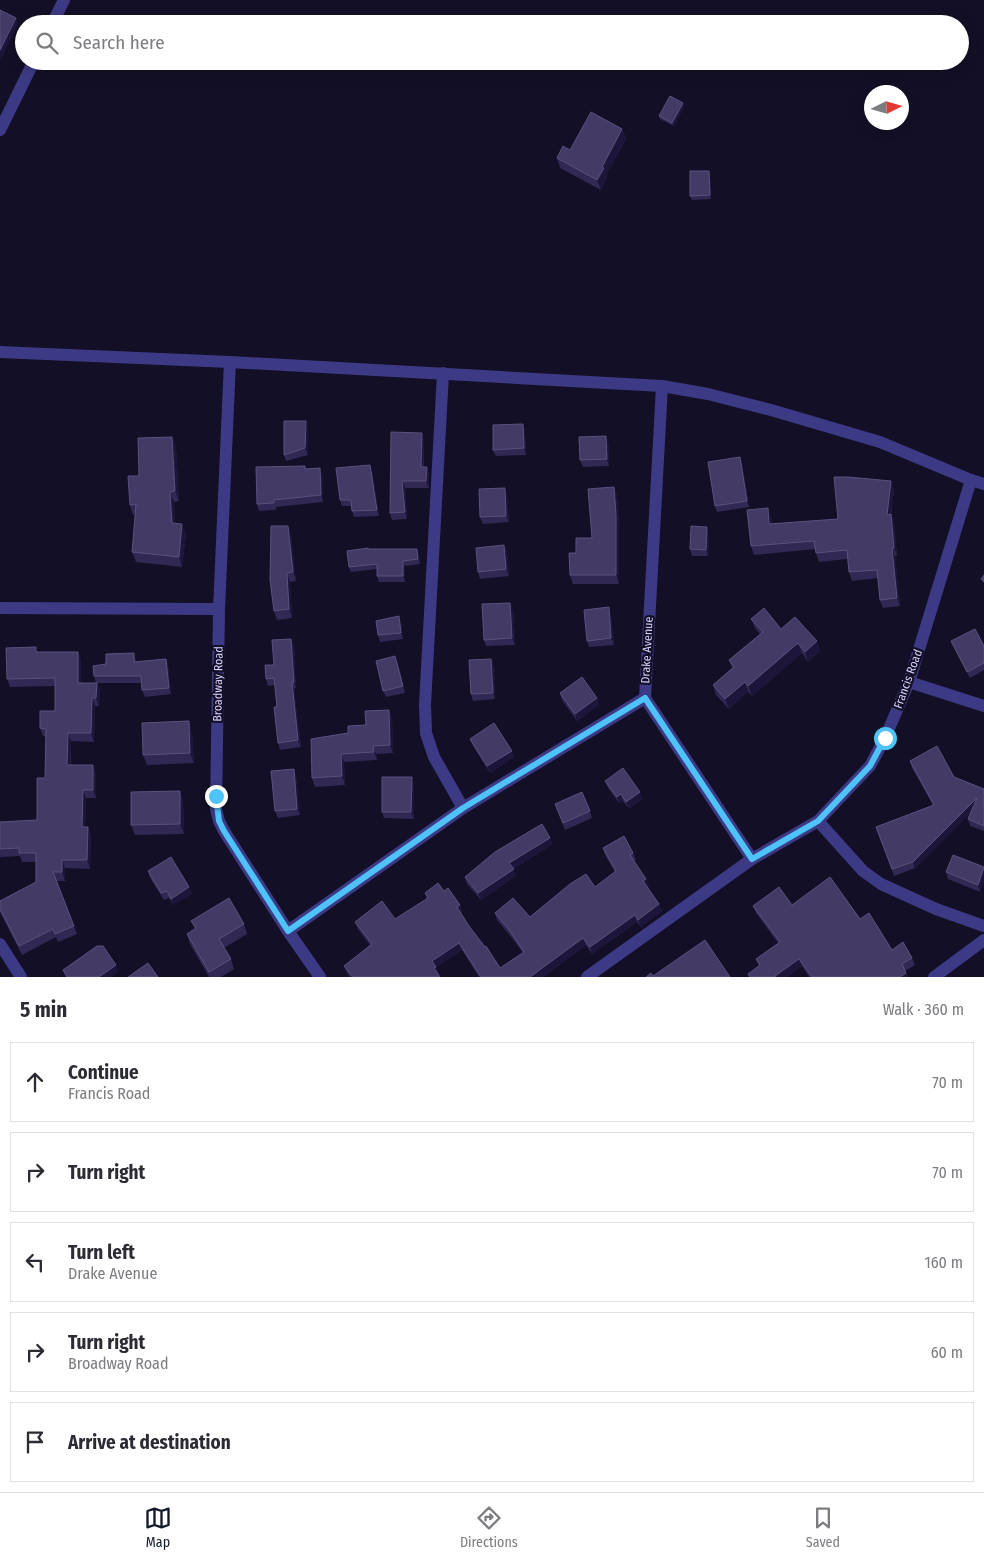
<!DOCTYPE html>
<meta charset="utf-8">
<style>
:root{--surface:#fff;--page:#f7f7f7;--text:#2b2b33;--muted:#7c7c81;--line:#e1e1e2;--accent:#111827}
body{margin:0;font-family:"Fira Sans Condensed",sans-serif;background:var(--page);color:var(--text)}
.compass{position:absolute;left:864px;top:85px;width:45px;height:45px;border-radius:50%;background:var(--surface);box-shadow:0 2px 12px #0003;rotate:85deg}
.stop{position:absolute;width:15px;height:15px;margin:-11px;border:4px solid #4fc3f7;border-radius:50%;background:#fff}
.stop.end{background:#4fc3f7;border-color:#fff;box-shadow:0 1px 5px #0008}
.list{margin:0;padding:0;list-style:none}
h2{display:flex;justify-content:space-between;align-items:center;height:65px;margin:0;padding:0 20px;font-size:21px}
h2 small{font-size:16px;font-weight:400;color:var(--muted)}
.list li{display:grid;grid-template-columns:32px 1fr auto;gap:15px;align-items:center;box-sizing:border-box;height:80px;margin:0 10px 10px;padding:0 10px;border:1px solid var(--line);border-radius:0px}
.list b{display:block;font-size:19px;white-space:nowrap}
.list p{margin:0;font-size:16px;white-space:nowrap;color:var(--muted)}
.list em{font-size:16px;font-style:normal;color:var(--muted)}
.icon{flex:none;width:28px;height:28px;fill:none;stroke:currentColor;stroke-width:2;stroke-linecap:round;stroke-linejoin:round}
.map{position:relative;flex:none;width:984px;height:977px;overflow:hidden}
.search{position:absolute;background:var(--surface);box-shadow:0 2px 12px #0003;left:15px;right:15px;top:15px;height:55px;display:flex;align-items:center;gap:12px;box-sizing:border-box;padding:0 18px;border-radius:28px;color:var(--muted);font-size:19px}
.sheet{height:515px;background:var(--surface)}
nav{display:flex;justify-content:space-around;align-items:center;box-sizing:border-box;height:70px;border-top:1px solid var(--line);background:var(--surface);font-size:14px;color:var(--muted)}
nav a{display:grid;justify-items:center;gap:2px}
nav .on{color:var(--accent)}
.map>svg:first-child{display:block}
</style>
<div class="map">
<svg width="984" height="977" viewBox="0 0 984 977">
<rect width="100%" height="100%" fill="#130f26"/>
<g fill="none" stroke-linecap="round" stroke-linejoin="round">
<g stroke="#3d3a85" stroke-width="12">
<polyline points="52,24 64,0"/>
<polyline points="0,130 34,61"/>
<polyline points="0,352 230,362 662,386 708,394 771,410 880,442 971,480 984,484"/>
<polyline points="230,362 219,609 216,809 219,821 224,831 288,931 320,977"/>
<polyline points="443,373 425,705 426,733 434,757 463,808"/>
<polyline points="0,608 219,609"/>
<polyline points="909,682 984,706"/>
<polyline points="645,698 752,859"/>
<polyline points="818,821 863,871 881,884 936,909 984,926"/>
<polyline points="288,931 463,808 645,698 662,386"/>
<polyline points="0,944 21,977"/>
<polyline points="587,977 752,859 818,821 870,766 885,738 909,682 971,480"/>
<polyline points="934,977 984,940"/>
</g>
</g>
<g fill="#312854">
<polygon points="683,103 684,106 674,126 660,119 659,116"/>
<polygon points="622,129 626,139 606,175 607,178 601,190 560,168 557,158 570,150"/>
<polygon points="710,174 711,199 692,200 690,196"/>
<polygon points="523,424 525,431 526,455 496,456 493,450"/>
<polygon points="308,428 308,455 286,461 284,455"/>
<polygon points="391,432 424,440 424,467 429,474 429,488 405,488 407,519 392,520 390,513"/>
<polygon points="172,437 176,447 179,501 174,502 175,524 186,534 182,567 136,562 132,552 135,515 133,515 130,505 139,476"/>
<polygon points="609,443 609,466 583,467 580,460"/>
<polygon points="742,463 749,507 717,512 715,506"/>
<polygon points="370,465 372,471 379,516 354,517 352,511 351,506 342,506 340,500"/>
<polygon points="305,466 306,469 323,475 323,502 276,507 276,510 259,511 257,504"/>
<polygon points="891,481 894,490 891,515 894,523 897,556 895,556 900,606 883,608 880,600 878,578 852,581 849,572 847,559 819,562 816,553 815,549 754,555 751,546 771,517 772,524 838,519"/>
<polygon points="614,487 617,496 619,523 619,584 573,584 570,575 576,553 592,538"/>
<polygon points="507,495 509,522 483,524 480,517"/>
<polygon points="288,526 291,535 296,581 290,582 292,618 277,620 274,611"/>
<polygon points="709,534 708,556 692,556 690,549"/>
<polygon points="504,545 507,552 509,576 480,579 478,572"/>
<polygon points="369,549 419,555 420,564 405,566 405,582 379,582 377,576 377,569 351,572 349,567"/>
<polygon points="513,609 515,645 486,646 484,640"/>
<polygon points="611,614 614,645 589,647 587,641"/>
<polygon points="399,616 401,623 403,639 380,642 378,635"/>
<polygon points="751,619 817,641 820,651 808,662 802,653 752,696 748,692 729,709 716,695 713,685 732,668 729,660 760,634 755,628"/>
<polygon points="291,639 294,646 296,688 294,689 301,747 280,750 278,743 277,707 275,685 268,686 266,679 274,665"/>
<polygon points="951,641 984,646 984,670 970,678 954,647"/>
<polygon points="38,652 78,652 81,660 81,683 97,683 100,691 99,706 95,706 94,742 71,741 71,765 93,765 96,774 96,798 86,798 85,827 91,835 90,869 65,868 65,881 56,881 77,934 58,942 56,937 22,955 0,912 0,901 36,882 36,862 22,862 20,856 0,857 0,822 37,820 45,778 46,737 43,736 40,728 55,711 55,686 10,687 7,679"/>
<polygon points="134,653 136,662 166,659 168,665 171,694 145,697 142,690 142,683 96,683 94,676 106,664"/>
<polygon points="491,659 494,665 495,699 473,701 471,694"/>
<polygon points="398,663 405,693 386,697 383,691"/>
<polygon points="560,693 597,698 599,705 577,721 562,700"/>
<polygon points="392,719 393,753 376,754 377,760 344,762 345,785 315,787 312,778 348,733 366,725"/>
<polygon points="192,731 194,763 147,765 143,755"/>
<polygon points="470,739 514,757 490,773 473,746"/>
<polygon points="910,761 954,777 984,789 984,831 970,826 968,819 971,812 915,868 894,876 876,827 933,805 912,768"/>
<polygon points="294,769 296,776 300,815 278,818 275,811"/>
<polygon points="605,781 640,792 642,799 629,809 623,801 619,803 608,788"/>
<polygon points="414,784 414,819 384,818 382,812"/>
<polygon points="180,791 183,801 184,834 135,835 131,825"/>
<polygon points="555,804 590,811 592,818 565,830"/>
<polygon points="553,844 513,869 516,876 481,900 467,884 465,877"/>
<polygon points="603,848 633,853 636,860 634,861 646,879 649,886 647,887 659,904 662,911 641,927 637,922 592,954 586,945 543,977 479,977 462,950 436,967 439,974 438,974 440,977 350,977 347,973 344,966 370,945 358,929 355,922 395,919 427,899 425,893 444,891 460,905 462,912 461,914 469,926 500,968 523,953 512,938 497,920 495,913 530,917 595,887 615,872 605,855"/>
<polygon points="984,867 980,892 948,879 946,872"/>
<polygon points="148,871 189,887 192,894 173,905 169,898 164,900 150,878"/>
<polygon points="792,905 860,919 892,950 912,958 915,965 905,971 908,977 809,977 802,966 787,977 749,977 748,974 759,966 756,959 778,943 756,913 753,906"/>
<polygon points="191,921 244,924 247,934 224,948 231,959 234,969 221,977 209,977 190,944 187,934 195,929"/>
</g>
<g fill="#1d163a">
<polygon points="16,18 18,25 0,61 0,50"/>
<polygon points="683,103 684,106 674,126 672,123"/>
<polygon points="622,129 626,139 606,175 607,178 601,190 597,180 602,167"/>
<polygon points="709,171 710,174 711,199 710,195"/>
<polygon points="306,421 308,428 308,455 305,448"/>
<polygon points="523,424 525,431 526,455 524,448"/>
<polygon points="422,433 424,440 423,474 421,467"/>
<polygon points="606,436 609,443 609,466 607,459"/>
<polygon points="172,437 176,447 179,501 175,491"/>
<polygon points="740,457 742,463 749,507 747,501"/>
<polygon points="370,465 372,471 379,516 377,510"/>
<polygon points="427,467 429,474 429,488 426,481"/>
<polygon points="320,468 323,475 323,502 321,495"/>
<polygon points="402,481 405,488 407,519 405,512"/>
<polygon points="891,481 894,490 891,515 894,523 897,556 894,548 887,515"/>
<polygon points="614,487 617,496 619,523 619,584 616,575"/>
<polygon points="505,488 507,495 509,522 506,516"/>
<polygon points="170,492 174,502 176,533 172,523"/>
<polygon points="768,508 771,517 772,532 769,524"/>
<polygon points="182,524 186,534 182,567 179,557"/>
<polygon points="288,526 291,535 296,581 293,572"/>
<polygon points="707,527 709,534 708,556 706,550"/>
<polygon points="504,545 507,552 509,576 506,569"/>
<polygon points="892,548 895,556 900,606 897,598"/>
<polygon points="417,549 419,555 420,564 418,559"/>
<polygon points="403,561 405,566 405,582 403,576"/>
<polygon points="287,573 290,582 292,618 289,609"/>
<polygon points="510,603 513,609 515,645 512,638"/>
<polygon points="609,607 611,614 614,645 611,638"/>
<polygon points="399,616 401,623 403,639 401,633"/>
<polygon points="291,639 294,646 296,688 294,682"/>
<polygon points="817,641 820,651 808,662 805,652"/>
<polygon points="798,643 802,653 752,696 748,686"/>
<polygon points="78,652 81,660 81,691 78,683"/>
<polygon points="395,656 398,663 405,693 403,686"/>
<polygon points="166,659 168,665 171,694 169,688"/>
<polygon points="491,659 494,665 495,699 493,693"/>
<polygon points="292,682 294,689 301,747 298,740"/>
<polygon points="745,682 748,692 729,709 725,699"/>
<polygon points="97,683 100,691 99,706 96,698"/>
<polygon points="92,698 95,706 94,742 91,733"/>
<polygon points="597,698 599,705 577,721 575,714"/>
<polygon points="389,710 392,719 393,753 390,745"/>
<polygon points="189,721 192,731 194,763 190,753"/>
<polygon points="68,733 71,741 70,774 67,765"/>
<polygon points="373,746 376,754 377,760 374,752"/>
<polygon points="512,751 514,757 490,773 487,766"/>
<polygon points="341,754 344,762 345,785 342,776"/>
<polygon points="93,765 96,774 96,798 93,790"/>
<polygon points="294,769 296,776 300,815 297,809"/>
<polygon points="412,777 414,784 414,819 411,812"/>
<polygon points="83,790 86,798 85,835 82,827"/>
<polygon points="180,791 183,801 184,834 180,824"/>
<polygon points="640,792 642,799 629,809 626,802"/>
<polygon points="621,794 623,801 619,803 617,797"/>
<polygon points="977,798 979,804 915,868 913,862"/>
<polygon points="88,827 91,835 90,869 87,860"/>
<polygon points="550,838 553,844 511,870 509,863"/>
<polygon points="62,860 65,868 65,881 62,872"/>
<polygon points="514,869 516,876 481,900 478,893"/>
<polygon points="984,869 984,882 980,892 978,885"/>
<polygon points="646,879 649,886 646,889 643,881"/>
<polygon points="189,887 192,894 173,905 171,899"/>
<polygon points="659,904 662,911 641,927 638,920"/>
<polygon points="460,905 462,912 459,914 457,907"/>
<polygon points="635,915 637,922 592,954 590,947"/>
<polygon points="583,938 586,945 543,977 530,977"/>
<polygon points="459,943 462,950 436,967 439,974 436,976 434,968 432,961"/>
<polygon points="799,959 802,966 787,977 776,977 775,976"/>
<polygon points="116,965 118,972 111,977 99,977"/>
<polygon points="906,973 908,977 900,977"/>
</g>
<g fill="#433a66" stroke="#5a527e">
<polygon points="0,10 16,18 0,50"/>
<polygon points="670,96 683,103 672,123 659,116"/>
<polygon points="591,112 622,129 602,167 604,168 597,180 557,158 563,146 570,150"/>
<polygon points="690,171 709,171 710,195 690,196"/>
<polygon points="284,421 306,421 305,448 284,455"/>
<polygon points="523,424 524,448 493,450 493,425"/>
<polygon points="391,432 422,433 421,467 427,467 426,481 402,481 405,512 390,513"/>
<polygon points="606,436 607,459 580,460 579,437"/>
<polygon points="172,437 175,491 170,492 172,523 182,524 179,557 132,552 136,504 130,505 128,476 139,476 138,438"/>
<polygon points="740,457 747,501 715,506 708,462"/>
<polygon points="370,465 377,510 352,511 351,500 340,500 336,468"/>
<polygon points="305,466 305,469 320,468 321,495 274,500 274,503 257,504 256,467"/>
<polygon points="834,477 848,477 891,481 887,515 891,514 894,548 892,548 897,598 880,600 877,570 849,572 847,550 816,553 814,541 751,546 747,510 768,508 769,524 838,519"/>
<polygon points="614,487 616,514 616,575 570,575 569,553 576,553 576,538 592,538 588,489"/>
<polygon points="505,488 506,516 480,517 479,489"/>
<polygon points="271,526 288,526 293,572 287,573 289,609 274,611 270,580"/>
<polygon points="691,526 707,527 706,550 690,549"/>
<polygon points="504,545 506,569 478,572 476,548"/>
<polygon points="368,548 368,549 417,549 418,559 403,561 403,576 377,576 377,564 349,567 347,551"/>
<polygon points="984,575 984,582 981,579"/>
<polygon points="510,603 512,638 484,640 482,604"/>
<polygon points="609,607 611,638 587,641 584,610"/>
<polygon points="764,608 781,629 795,617 817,641 805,652 798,643 748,686 745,682 725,699 713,685 734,667 729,660 763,632 751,619"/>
<polygon points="399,616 401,633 378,635 376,621"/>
<polygon points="975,629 984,646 984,663 967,672 951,641"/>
<polygon points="291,639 294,682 292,682 298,740 278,743 274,707 277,707 274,678 266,679 265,665 274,665 272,640"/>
<polygon points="36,647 36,652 78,652 78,683 97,683 96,698 92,698 91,733 68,733 67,765 93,765 93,790 83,790 82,827 88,827 87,860 62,860 62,872 53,872 74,926 55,934 53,929 19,946 0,909 0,901 36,882 36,853 19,853 19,848 0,849 0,822 37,820 37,778 45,778 46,729 40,728 40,711 55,711 55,678 7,679 6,648"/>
<polygon points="134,653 134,662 166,659 169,688 142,690 141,676 94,676 93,666 106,664 106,654"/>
<polygon points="395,656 403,686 383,691 376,661"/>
<polygon points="491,659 493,693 471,694 469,660"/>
<polygon points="582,677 597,698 575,714 560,693"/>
<polygon points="389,710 390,745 373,746 374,752 341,754 342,776 312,778 311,739 348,733 348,726 366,725 365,711"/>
<polygon points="189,721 190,753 143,755 142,723"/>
<polygon points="494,723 512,751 487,766 470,739"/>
<polygon points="937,746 954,777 984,789 984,826 968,819 977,798 913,862 892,869 876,827 934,805 910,761"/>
<polygon points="623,768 640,792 626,802 621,794 617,797 605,781"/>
<polygon points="294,769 297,809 275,811 271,771"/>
<polygon points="382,777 412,777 411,812 382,812"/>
<polygon points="180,791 180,824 131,825 131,792"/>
<polygon points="582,792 590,811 563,823 555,804"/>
<polygon points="542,824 550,838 509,863 514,869 478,893 465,877 495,852"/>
<polygon points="624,836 633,853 630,855 646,879 643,881 659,904 638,920 635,915 590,947 583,938 530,977 481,977 459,943 432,961 436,967 434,968 440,977 353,977 344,966 372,944 355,922 382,901 395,919 428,898 425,893 438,883 444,891 448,888 460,905 457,907 469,926 485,947 486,946 500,968 524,952 510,931 495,913 513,898 530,917 570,884 586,874 595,887 616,871 603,848"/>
<polygon points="953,855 984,867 978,885 946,872"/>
<polygon points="171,857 189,887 171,899 167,891 161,893 148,871"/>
<polygon points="830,877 860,919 869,913 892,950 903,942 912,958 902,964 906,973 900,977 812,977 799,959 775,976 776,977 750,977 748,974 760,965 756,959 780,942 753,906 779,887 792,905"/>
<polygon points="229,898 244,924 219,939 231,959 209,972 187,934 196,928 191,921"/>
<polygon points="705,940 730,977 646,977 651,973 653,976"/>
<polygon points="97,946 103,946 116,965 99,977 67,977 63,970"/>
<polygon points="148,963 158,977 128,977"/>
</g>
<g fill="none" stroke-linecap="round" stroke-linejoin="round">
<polyline stroke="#4fc3f7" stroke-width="6" points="216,796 219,821 224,831 288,931 463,808 645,698 752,859 818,821 870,766 885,738"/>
</g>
<g text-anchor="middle" stroke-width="4.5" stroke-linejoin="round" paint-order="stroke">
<g font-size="12" fill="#d9d4ff" stroke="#130f26">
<text transform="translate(647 650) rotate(-87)" y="4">Drake Avenue</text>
<text transform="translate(908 679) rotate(-70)" y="4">Francis Road</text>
<text transform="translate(218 684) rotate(-89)" y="4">Broadway Road</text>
</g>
</g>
</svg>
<svg class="compass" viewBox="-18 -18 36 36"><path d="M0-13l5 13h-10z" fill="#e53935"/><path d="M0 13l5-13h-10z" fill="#7c7c81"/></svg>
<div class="stop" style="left:885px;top:738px"></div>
<div class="stop end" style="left:216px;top:796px"></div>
<div class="search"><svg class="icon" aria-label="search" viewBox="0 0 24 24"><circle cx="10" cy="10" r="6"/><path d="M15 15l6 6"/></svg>Search here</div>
</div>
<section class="sheet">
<h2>5 min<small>Walk · 360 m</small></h2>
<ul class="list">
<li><svg class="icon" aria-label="ahead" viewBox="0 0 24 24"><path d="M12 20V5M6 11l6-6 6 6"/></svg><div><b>Continue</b><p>Francis Road</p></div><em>70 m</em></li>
<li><svg class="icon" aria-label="right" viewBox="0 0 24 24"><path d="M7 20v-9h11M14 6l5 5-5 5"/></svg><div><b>Turn right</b></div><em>70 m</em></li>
<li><svg class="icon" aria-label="left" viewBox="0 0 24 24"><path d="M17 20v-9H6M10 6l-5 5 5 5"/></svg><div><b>Turn left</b><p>Drake Avenue</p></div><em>160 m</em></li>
<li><svg class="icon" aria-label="right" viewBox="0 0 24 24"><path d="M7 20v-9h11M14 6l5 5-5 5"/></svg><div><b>Turn right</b><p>Broadway Road</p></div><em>60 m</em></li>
<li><svg class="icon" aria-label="arrive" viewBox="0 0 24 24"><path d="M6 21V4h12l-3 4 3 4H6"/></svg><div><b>Arrive at destination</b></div></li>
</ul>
</section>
<nav>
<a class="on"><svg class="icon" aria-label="map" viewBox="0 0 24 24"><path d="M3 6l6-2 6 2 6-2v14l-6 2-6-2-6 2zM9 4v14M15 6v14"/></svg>Map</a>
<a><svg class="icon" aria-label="directions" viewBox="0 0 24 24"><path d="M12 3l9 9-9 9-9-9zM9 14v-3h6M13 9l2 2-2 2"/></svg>Directions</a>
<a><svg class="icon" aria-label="saved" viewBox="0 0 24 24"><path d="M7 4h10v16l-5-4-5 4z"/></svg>Saved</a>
</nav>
